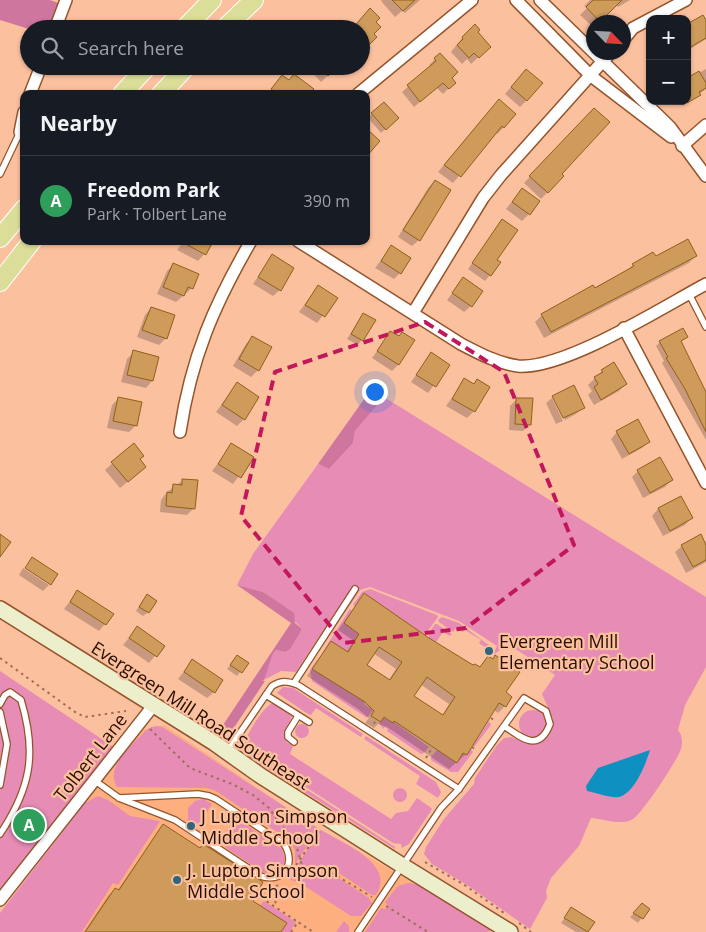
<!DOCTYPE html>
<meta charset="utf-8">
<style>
body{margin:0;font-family:"Open Sans",sans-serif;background:#242831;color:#f1f3f6}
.controls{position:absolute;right:15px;top:15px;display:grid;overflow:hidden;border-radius:10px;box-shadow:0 1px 4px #0004}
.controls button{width:45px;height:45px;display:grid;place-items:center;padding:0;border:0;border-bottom:1px solid #363941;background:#171b24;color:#f1f3f6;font:25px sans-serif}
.compass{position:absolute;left:586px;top:15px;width:45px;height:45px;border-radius:50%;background:#171b24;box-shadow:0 1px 4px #0004;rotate:115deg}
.you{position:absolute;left:374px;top:391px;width:18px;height:18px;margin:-12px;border:4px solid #fff;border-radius:50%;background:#1a73e8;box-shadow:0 0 0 8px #1a73e833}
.badge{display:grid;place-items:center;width:32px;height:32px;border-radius:50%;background:#7c3aed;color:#fff;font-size:16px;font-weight:700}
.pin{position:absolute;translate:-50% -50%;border:2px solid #fff;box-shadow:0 1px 5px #0006}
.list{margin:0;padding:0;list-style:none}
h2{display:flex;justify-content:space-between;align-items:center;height:65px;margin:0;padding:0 20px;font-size:21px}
h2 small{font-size:16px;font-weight:400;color:#9ea1a6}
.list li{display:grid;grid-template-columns:32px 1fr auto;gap:15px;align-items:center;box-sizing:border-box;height:90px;padding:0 20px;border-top:1px solid #363941}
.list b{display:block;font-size:19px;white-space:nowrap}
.list p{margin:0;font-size:16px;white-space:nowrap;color:#9ea1a6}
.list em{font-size:16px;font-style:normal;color:#9ea1a6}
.icon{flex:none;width:28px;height:28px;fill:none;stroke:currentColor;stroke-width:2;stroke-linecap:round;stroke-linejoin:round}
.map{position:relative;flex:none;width:706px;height:932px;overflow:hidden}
.search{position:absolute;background:#171b24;box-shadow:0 1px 4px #0004;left:20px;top:20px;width:350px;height:55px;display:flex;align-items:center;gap:12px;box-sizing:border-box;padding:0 18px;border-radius:28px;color:#9ea1a6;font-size:19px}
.panel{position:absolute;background:#171b24;box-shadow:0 1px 4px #0004;left:20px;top:90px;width:350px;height:155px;border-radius:10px}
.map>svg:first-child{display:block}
</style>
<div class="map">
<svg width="706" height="932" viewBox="0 0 706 932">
<rect width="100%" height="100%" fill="#fbc09e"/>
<!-- built -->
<path fill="#feaf7f" d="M164,725L308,822L491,928L489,932H0V922L112,766L142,730Z"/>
<!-- green -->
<g fill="#e68cb5">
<path d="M371,389L706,597V667L685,705L678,730C682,734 683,743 681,749C678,759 642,814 633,819C621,826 604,819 591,818L579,846L551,878L546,891L547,898L530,929L467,885L432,864L424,854L426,847L444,819L474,784L475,778L497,745L504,738L511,737C531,745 531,748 549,736L553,719L542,694L555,675L508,644L493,655L497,646L459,621L370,587L360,590L326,641L319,637L296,672L281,671L262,681L266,665L276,650L285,652L302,629L279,604L263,592L237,585L253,554L318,464L329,469L353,443L355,431L380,402L367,395Z"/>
<path d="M370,589L437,615L438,617L427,632L422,634L364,593L355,606L353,605L362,592Z"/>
<path d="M350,609L352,611L344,623L359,634L348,652L331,641L322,653Z"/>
<path d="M442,617L459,623L494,649L489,654L484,651L486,648L479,643L481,640L465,630L463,632L456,628L453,632L439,622L438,620Z"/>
<path d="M435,624H437L452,634L450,636L443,632L436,642L429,638V633Z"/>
<path d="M319,657L312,669L365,702L364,704L373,710L367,718L312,681L310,670Z"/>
<path d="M0,671L118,750L0,900Z"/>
<path d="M283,687L293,688L363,734L361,737L316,708L311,715L308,714L277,693Z"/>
<path d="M273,703L292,716L284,735L287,742L293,746L290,754L391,819L396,813L408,811L417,798L430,807L432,809L409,844L402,848L401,844L393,843L256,755L249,746L244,747C244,738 264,705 273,703Z"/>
<circle cx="533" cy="724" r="14"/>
<path d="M384,718L393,723L394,722L429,747L424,753L421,754L387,731L388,729L384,727L383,729L379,723Z"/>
<path d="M489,721L491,725L474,747L473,746Z"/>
<circle cx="302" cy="731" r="7"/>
<path d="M158,726L164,728L319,829L295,864V850L289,840L216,791L207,788L117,787C104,766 133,745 145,731L151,727Z"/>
<path d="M366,736L436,782L441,792L438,798L416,784L420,776L364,739Z"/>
<path d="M471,749L473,752L458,772H451L431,760V757L437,750L457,763L463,753L467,755Z"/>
<path d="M249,752L395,847V849L252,759L247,754Z"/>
<circle cx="400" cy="795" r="7"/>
<path d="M98,796L108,800L130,816L160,821L118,885L113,883L82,932H0V913L85,803Z"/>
<path d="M203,799L212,804L197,827L194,828L188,820V808L195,801Z"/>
<path d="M238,823L246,825L282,849L285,859L283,866L278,865L283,867L277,873L266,874L226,848L224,842L225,832L235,839L238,835L226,830Z"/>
<path d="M321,830C342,843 397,864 376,895H372L336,871H315L337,877L369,898L372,903L361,916H351L300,883L291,880L289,877Z"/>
<path d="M408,883L419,885L491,928L489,932H365L381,908L386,909L388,906L385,902L398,886Z"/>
<path d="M264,901L296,922L290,932H281L287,923L260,905Z"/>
<path d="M344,921L349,926V932H336Z"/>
</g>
<!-- forest -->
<g fill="#cf769f">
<path d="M0,0H50L61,4L51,29H29L0,20Z"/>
<path d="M367,395L380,402L355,431L353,443L329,469L318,464Z"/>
<path d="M237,585L263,592L294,613L295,623L302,629L290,649L285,652L276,650C268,659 269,671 263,681H265L233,729L228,733L221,728L291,623Z"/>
</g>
<!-- water -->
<path fill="#0e91c1" d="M650,750C646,763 635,793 619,797C610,798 597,793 587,791L586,786L598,768Z"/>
<!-- shadow -->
<g fill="#0003" fill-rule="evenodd">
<path d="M382,0H420L405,13L402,11L395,17L381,1Z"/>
<path d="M590,0H630L618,7L616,4L597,22H594L593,27L580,15L587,8L584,6Z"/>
<path d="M706,19V39L687,51V26Z"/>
<path d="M374,22L372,34L375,37L361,51V29Z"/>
<path d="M476,32L483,53L471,64L467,59L462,64L451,52L462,38Z"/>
<path d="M440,54L450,78L454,83L443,94L437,88L414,107L402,92L431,66L429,65Z"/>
<path d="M306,66H338L321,82Z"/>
<path d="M706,69V89L683,106L680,101H687V79Z"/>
<path d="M520,77L527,100L520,107L505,94Z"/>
<path d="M276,83L309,94H268Z"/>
<path d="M492,108L504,127L497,134L496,133L453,183L438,172Z"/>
<path d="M594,110L560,174L563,176L541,199L524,183Z"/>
<path d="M372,114L398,118L381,133L368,118Z"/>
<path d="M435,181L419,240L412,246L398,237L428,188Z"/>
<path d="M522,189L529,214L522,221L506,209Z"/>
<path d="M502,221L495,260L490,275L485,281L468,269Z"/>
<path d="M184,241H216L198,261L177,250Z"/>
<path d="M391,247L400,273L394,279L375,268Z"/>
<path d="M272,256L280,290L273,296L253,284Z"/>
<path d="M695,256L689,263L544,338L535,322L542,315L626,271L633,265L655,258Z"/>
<path d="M174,264L192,288L176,302L157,294L167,271Z"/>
<path d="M463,279L471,306L464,312L447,300Z"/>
<path d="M318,287L336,298L317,323L299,312Z"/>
<path d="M151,308L166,338L159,345L137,337L145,315Z"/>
<path d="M363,314L374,321L358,345L347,339Z"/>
<path d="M390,333L398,365L392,371L372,358Z"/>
<path d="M253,337L258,370L251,377L233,366L246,344Z"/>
<path d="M686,337L680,342L706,394V440L662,363L664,361L656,346L660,342Z"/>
<path d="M134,352L152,381L146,388L121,382L127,359Z"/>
<path d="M431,354L449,365L428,393L411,382Z"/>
<path d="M602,371L626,384L619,391L594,405L588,395L592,391L588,385Z"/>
<path d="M465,380L473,384L477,381L488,387L474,411L467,418L446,406Z"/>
<path d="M237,384L244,419L237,426L216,412Z"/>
<path d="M553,397L583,408L576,414L565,420Z"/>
<path d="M552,398L563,421L556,424L546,403Z"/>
<path d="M118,399L136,425L129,432L107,428L112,405Z"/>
<path d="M517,399L530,424L523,431L509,430L510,406Z"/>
<path d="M617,432L648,442L642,448L622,459L611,439Z"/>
<path d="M133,445L138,459V473L120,488L105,470Z"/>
<path d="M232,445L252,458L233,484L212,471Z"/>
<path d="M638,471L671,480L665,487L643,498L632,477Z"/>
<path d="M183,480L194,508L187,515L160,512L161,500L167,492Z"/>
<path d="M680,497L691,518L685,525L663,536L652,516L658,509Z"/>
<path d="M682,546L706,547V562L686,573L675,552Z"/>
<path d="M23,568L49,585L43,591L19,575Z"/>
<path d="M77,592L105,624L99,631L64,609Z"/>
<path d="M364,595L428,639L473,667L479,668L488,657L504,693L505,706L498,713L494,710L466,754L449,769L387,727L378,724L374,728L365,723L369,718L358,709L307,676L331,643L346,653L354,641L338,630ZM373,653L396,669L388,681L365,665ZM420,684L449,704L442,716L412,696Z"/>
<path d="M143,600L148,612L143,616L136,611Z"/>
<path d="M137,628L163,646L149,663L123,645Z"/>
<path d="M237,656L247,663L237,676L227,669Z"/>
<path d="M192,661L214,692L207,698L178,679Z"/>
<path d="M163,825L252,901L279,932H84L108,896L115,889L117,891Z"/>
<path d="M642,905L648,909L638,923L630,917Z"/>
<path d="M571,909L593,922L587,932H576L561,923Z"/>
</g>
<!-- building -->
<g fill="#ce9b5a" stroke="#90601a" fill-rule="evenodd">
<path d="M392,0H415L403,11Z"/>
<path d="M593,0H622L600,22L586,7Z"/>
<path d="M370,8L380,18L376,22L381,27L374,34L377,37L367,47L361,41V29H352Z"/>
<path d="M703,15L706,20V38L687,49V24Z"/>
<path d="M475,24L480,30L478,32L491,47L479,58L474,53L469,58L457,45L463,39L462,37Z"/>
<path d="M440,53L458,72L452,78L456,83L449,89L443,83L420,102L407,85L436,61L434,58Z"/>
<path d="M319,66H339L328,76Z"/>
<path d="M526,69L543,83L527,101L511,87Z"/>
<path d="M699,71L706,83V88L699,92L701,95L687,103V78Z"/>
<path d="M294,74L314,89L310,94H278L271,89L282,75L289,80Z"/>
<path d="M499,99L516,114L504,128L502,126L461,177L444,165Z"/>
<path d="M384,102L399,118L386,130L371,113Z"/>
<path d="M594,108L610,122L562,174L564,176L548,193L529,176Z"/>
<path d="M366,128L380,141L366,157Z"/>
<path d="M435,180L451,190L420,241L403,230Z"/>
<path d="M522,188L540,201L530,215L512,202Z"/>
<path d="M502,219L518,230L497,260L501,262L491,276L472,263Z"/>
<path d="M688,239L697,256L551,332L541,314L593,285L595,288L634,266L632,264L653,252L656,256Z"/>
<path d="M180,241H213L206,255Z"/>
<path d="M391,245L411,258L401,274L381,261Z"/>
<path d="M272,254L294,268L281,291L258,277Z"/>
<path d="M173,263L199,274L193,289L188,287L184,296L163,287Z"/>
<path d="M463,277L483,291L472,307L452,293Z"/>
<path d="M318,285L338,298L325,317L305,305Z"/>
<path d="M151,307L175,315L167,339L142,330Z"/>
<path d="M363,313L376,320L363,341L351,334Z"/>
<path d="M683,328L688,337L681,341L706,392V432L685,389L666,358L668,357L659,341Z"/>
<path d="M390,331L399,336L402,332L415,340L399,365L377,351Z"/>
<path d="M252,336L272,347L259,371L239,359Z"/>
<path d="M133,350L159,357L153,381L127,375Z"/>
<path d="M431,352L450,365L436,387L416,375Z"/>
<path d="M614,362L627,384L601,400L594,387L598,384L594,377L603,372L601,370Z"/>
<path d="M464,378L474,384L477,379L490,387L475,412L452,399Z"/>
<path d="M237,382L259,397L245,420L222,405Z"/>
<path d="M574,385L585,408L563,418L552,396Z"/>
<path d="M118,397L142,402L137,426L113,421Z"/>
<path d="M516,398H533L531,425L515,424Z"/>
<path d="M638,419L650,442L629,454L616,431Z"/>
<path d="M134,443L144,456L140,459L146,467L128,482L111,462Z"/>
<path d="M231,443L254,457L241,478L218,464Z"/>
<path d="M660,457L673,480L650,493L637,470Z"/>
<path d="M182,479L198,480L195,509L166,506L167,492L172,493L173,484L182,485Z"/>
<path d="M681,496L693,518L670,531L658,508Z"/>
<path d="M0,534L11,542L0,557Z"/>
<path d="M701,534L706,545V560L693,567L681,545Z"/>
<path d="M32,557L58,574L51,585L25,568Z"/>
<path d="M77,590L114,614L106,625L70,602Z"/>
<path d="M364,593L429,638L473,665L475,664L480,667L488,656L493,659L495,655L520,672L506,692L512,697L506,707L499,703L467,755L463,753L457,763L394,721L393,723L384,717L381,722L371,716L374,711L365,702L312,669L331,641L348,652L359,634L344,623ZM379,647L402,662L390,680L367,665ZM427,677L455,697L443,715L414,696Z"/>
<path d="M147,594L157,601L149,613L139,607Z"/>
<path d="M137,626L165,646L157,657L129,638Z"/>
<path d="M237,655L249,663L242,673L230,665Z"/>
<path d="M192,659L223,680L215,693L184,672Z"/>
<path d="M163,824L200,848L203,844L263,882L253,901L287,923L281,932H85L115,888L119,890Z"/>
<path d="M642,903L650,909L643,919L633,913Z"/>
<path d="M571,907L595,922L588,932L564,918Z"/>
</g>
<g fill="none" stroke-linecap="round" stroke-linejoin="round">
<!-- lane casing -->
<g stroke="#95542a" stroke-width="8">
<g id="lane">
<path d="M0,174L20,132"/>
<path d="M689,294L706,327"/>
<path d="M294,683L355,589"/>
<path d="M266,695L309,722"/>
<path d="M0,704L5,695L10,692L21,700C37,753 31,788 0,834"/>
<path d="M0,712L7,744L0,785"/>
<path d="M294,742L288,737V732L298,716"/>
<path d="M227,752L272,686C281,680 288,681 298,685L459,789"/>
<path d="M94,780L119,798L175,820L260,876C283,884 297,864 284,844L216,799L209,796L198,794L119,798"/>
<path d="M358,932L441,808L459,789L524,698L546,711L550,724C539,753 522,738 504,726"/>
</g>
</g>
<!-- street casing -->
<g stroke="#95542a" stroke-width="14">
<g id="street">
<path d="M516,0L591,76L671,137"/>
<path d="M540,0L670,127L706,176"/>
<path d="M55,29L66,0"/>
<path d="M624,39L633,28L686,0"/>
<path d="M30,94L41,66"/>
<path d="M358,94L472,0"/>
<path d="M20,132L24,112"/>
<path d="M682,146L706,125"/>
<path d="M298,241L461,344C480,354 497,363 518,366C564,370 663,307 706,284"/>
<path d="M413,313L483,198L501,175L611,52"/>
<path d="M624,328L706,483"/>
<path d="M180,432C191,358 214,305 251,241"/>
<path d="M0,900L153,706"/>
</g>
</g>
<!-- secondary casing -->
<g stroke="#95542a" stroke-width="18">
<path id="secondary" d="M0,609L213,742L261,776L403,866L510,932"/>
</g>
<!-- primary casing -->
<g stroke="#fff" stroke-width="20">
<g id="primary">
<path d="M184,29L212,0"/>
<path d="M224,29L254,0"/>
<path d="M122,94L148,66"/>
<path d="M161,94L187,66"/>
<path d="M0,238L24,209"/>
<path d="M0,282L32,241"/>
</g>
</g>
<!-- path -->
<g stroke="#9c6f57" stroke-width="2" stroke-dasharray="2.5 4" stroke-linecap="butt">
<path d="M0,658L75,712L85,717L126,711"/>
<path d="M491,718L495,721"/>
<path d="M374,724L376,719"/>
<path d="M150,729L190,768L232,784L253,795L269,808L296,845L304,872L314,874L332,873L372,897"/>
<path d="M472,747L476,750"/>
<path d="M426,758L432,748"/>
<path d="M425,862L466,886L507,915"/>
<path d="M296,865L320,831"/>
<path d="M278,885L274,888L269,886L260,897L298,922"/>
<path d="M274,888L276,907"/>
<path d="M386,906L428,932"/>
<path d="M519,923L531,932"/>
<path d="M291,932L298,922L313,932"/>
</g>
<!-- lane -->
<use href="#lane" stroke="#fff" stroke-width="5.5"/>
<!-- street -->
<use href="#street" stroke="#fff" stroke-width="11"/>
<!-- secondary -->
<use href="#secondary" stroke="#edeecc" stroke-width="15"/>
<!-- primary -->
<use href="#primary" stroke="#dbde99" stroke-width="18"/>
</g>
<!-- marked area -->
<path fill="none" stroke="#c2185b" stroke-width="4" stroke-dasharray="10 6" stroke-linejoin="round" d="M425,322L504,372L574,545L466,628L344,643L241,516L275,372Z"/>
<!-- markers -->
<g fill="#2e6680" stroke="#fbc09e" stroke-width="2">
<circle cx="489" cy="651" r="5"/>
<circle cx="191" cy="826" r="5"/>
<circle cx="177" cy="880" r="5"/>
</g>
<g text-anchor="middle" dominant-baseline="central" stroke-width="4.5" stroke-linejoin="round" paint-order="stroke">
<!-- poi labels -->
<g font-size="18" fill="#280e00" stroke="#fbc09e" text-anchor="start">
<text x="499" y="641">Evergreen Mill<tspan x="499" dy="21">Elementary School</tspan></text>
<text x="201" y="816">J Lupton Simpson<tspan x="201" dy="21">Middle School</tspan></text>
<text x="187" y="870">J. Lupton Simpson<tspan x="187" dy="21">Middle School</tspan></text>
</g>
<!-- street labels -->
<g font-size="18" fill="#280e00" stroke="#fbc09e">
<text transform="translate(201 715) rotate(33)">Evergreen Mill Road Southeast</text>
<text transform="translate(90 757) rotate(-52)">Tolbert Lane</text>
</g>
</g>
</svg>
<div class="controls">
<button>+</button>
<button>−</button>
</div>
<svg class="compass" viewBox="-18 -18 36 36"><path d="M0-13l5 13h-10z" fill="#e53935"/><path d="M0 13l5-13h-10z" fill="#9ea1a6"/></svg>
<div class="you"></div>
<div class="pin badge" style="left:29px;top:825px;background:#2e9e5b">A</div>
<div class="search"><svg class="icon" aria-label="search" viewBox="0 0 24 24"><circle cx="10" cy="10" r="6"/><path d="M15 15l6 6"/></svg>Search here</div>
<section class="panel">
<h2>Nearby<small></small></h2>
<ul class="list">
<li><span class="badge" style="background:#2e9e5b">A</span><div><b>Freedom Park</b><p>Park · Tolbert Lane</p></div><em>390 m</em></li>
</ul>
</section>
</div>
